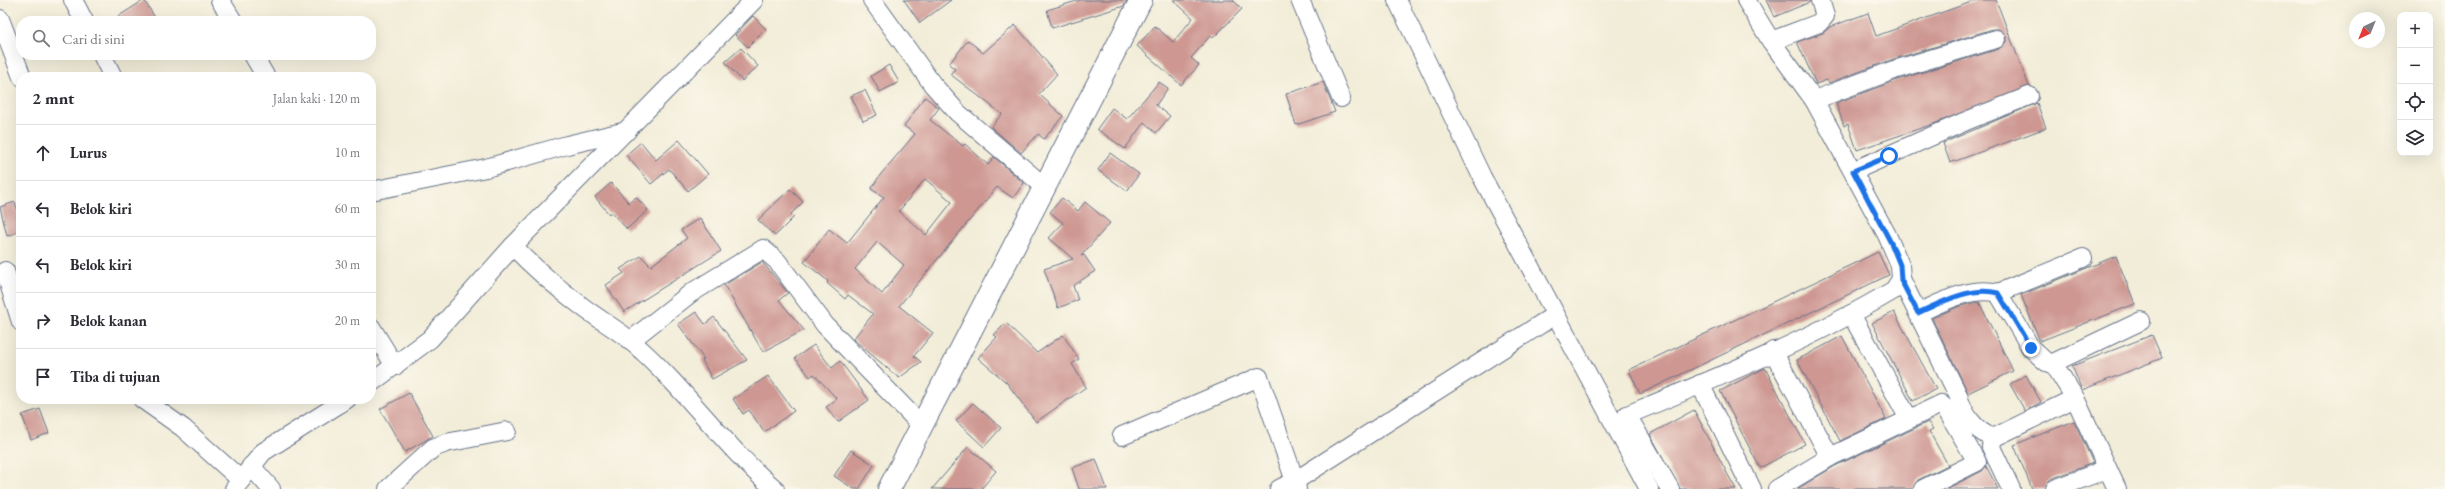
<!DOCTYPE html>
<html lang="id">
<meta charset="utf-8">
<style>
body{margin:0;font-family:"EB Garamond",serif;background:#f2f2f3;color:#2b2b33}
.controls{position:absolute;right:12px;top:12px;display:grid;overflow:hidden;border-radius:8px;box-shadow:0 4px 16px #0002}
.controls button{width:36px;height:36px;display:grid;place-items:center;padding:0;border:0;border-bottom:1px solid #e1e1e2;background:#fff;color:#2b2b33;font:20px sans-serif}
.compass{position:absolute;left:2349px;top:12px;width:36px;height:36px;border-radius:50%;background:#fff;box-shadow:0 4px 16px #0002;rotate:223deg}
.stop{position:absolute;width:12px;height:12px;margin:-9px;border:3px solid #1a73e8;border-radius:50%;background:#fff}
.stop.end{background:#1a73e8;border-color:#fff;box-shadow:0 1px 4px #0008}
.list{margin:0;padding:0;list-style:none}
h2{display:flex;justify-content:space-between;align-items:center;height:52px;margin:0;padding:0 16px;font-size:17px}
h2 small{font-size:13px;font-weight:400;color:#7c7c81}
.list li{display:grid;grid-template-columns:26px 1fr auto;gap:12px;align-items:center;box-sizing:border-box;height:56px;padding:0 16px;border-top:1px solid #e1e1e2}
.list b{display:block;font-size:15px;white-space:nowrap}
.list em{font-size:13px;font-style:normal;color:#7c7c81}
.icon{flex:none;width:22px;height:22px;fill:none;stroke:currentColor;stroke-width:2;stroke-linecap:round;stroke-linejoin:round}
.map{position:relative;flex:none;width:2445px;height:489px;overflow:hidden}
.search{position:absolute;background:#fff;box-shadow:0 4px 16px #0002;left:16px;top:16px;width:360px;height:44px;display:flex;align-items:center;gap:10px;box-sizing:border-box;padding:0 14px;border-radius:16px;color:#7c7c81;font-size:15px}
.panel{position:absolute;background:#fff;box-shadow:0 4px 16px #0002;left:16px;top:72px;width:360px;height:332px;border-radius:16px}
.map>svg:first-child{display:block}
</style>
<div class="map">
<svg width="2445" height="489" viewBox="0 0 2445 489">
<rect width="100%" height="100%" fill="#fbf7ec"/>
<filter id="ink" filterUnits="userSpaceOnUse"><feTurbulence type="fractalNoise" baseFrequency=".025" numOctaves="2"/><feDisplacementMap in="SourceGraphic" scale="8" xChannelSelector="R" yChannelSelector="G"/><feConvolveMatrix kernelMatrix="1 2 1 2 8 2 1 2 1" color-interpolation-filters="sRGB"/></filter>
<filter id="wash" filterUnits="userSpaceOnUse"><feTurbulence type="fractalNoise" baseFrequency=".012" numOctaves="4" result="noise"/><feDisplacementMap in="SourceGraphic" scale="16" xChannelSelector="R" yChannelSelector="G"/><feGaussianBlur stdDeviation="0.9" result="paint"/><feColorMatrix in="noise" values="0 0 0 0 0 0 0 0 0 0 0 0 0 0 0 0 0 1.4 0 .05"/><feComposite in="paint" operator="in"/></filter>
<g filter="url(#wash)">
<rect width="100%" height="100%" fill="#f2edd8"/>
<g id="blocks">
<!-- building -->
<g fill="#ce9792" fill-rule="evenodd">
<path d="M144,0L157,21H111Z"/>
<path d="M904,0H951L920,23Z"/>
<path d="M1080,0H1127L1124,6L1052,28L1047,10Z"/>
<path d="M1173,0H1233L1242,9L1213,38L1210,36L1191,58L1199,65L1181,85L1137,46L1155,26L1173,42L1193,18Z"/>
<path d="M1766,0H1810V2L1774,17Z"/>
<path d="M1977,0H1996L2029,86L1936,123L1857,150L1848,124L1844,126L1836,103L1897,80L1999,49L2006,42V36L1999,29H1993L1891,60L1829,83L1827,80L1816,84L1797,42L1823,33L1830,27L1868,13L1876,36Z"/>
<path d="M753,16L766,29L748,47L735,35Z"/>
<path d="M1015,25L1057,74L1039,94L1063,116L1044,139L1038,134L1021,153L991,127L1002,114L950,74L955,69L949,64L968,40L983,53Z"/>
<path d="M741,48L758,66L742,81L725,62Z"/>
<path d="M889,65L899,82L880,92L871,76Z"/>
<path d="M1159,82L1168,88L1156,105L1170,116L1156,133L1144,122L1125,149L1097,129L1112,108L1127,119Z"/>
<path d="M1323,82L1335,112L1296,125L1286,94Z"/>
<path d="M865,90L877,115L863,121L851,96Z"/>
<path d="M925,97L939,108L930,120L963,146L965,144L988,165L994,157L1024,183L1013,198L997,187L899,306L933,333L914,356L921,362L899,378L853,339L873,314L848,295L845,299L827,283L828,281L804,262L829,229L847,243L884,197L871,189L881,174L915,134L904,126ZM925,179L952,202L926,235L899,211ZM877,242L904,265L882,294L855,269Z"/>
<path d="M2037,103L2046,128L1950,163L1943,143Z"/>
<path d="M679,140L708,174L688,191L669,169L651,184L626,155L641,142L656,160Z"/>
<path d="M1110,153L1139,174L1127,191L1098,170Z"/>
<path d="M611,183L629,203L636,197L648,210L627,229L611,212L609,214L595,197Z"/>
<path d="M790,189L803,202L791,214L794,217L775,236L758,220Z"/>
<path d="M1062,198L1078,211L1085,202L1110,223L1081,256L1084,255L1095,271L1073,286L1078,300L1058,308L1044,269L1073,259L1049,238L1063,223L1050,212Z"/>
<path d="M15,202L21,221V231L7,236L0,207Z"/>
<path d="M700,218L721,251L624,312L606,285L624,273L620,269L641,256L651,266L687,238L681,230Z"/>
<path d="M1878,252L1889,275L1640,394L1629,370Z"/>
<path d="M2116,256L2135,304L2040,341L2021,295Z"/>
<path d="M762,262L788,293L779,300L804,330L763,352L724,285Z"/>
<path d="M1979,302L2013,371L1968,393L1932,318L1960,306Z"/>
<path d="M696,312L705,324L714,317L747,360L712,379L702,360L704,359L678,324Z"/>
<path d="M1894,312L1936,389L1913,401L1872,323Z"/>
<path d="M1006,323L1037,353L1063,335L1079,359L1072,364L1086,387L1036,422L1007,383L978,358L997,337L994,335Z"/>
<path d="M2152,335L2162,358L2082,390L2072,366Z"/>
<path d="M1842,336L1886,419L1840,441L1797,360Z"/>
<path d="M814,345L832,368L840,361L869,400L838,422L826,407L837,399L814,374L810,377L795,358Z"/>
<path d="M1765,368L1805,444L1760,468L1720,391Z"/>
<path d="M2026,375L2041,402L2025,411L2010,384Z"/>
<path d="M768,376L794,411L764,432L749,410L743,414L733,399Z"/>
<path d="M409,393L433,436L405,452L380,409Z"/>
<path d="M973,403L1001,428L984,447L956,421Z"/>
<path d="M40,409L49,433L31,440L22,415Z"/>
<path d="M1694,410L1728,475L1736,489H1680L1650,434Z"/>
<path d="M2074,421L2093,463L2051,479L2047,483L2045,489H2032L2014,445Z"/>
<path d="M1928,422L1933,429L1929,431L1948,465L1918,480L1913,489H1797L1835,466Z"/>
<path d="M968,447L996,471L981,489H932Z"/>
<path d="M851,450L874,465L859,489H854L834,476Z"/>
<path d="M1096,459L1107,489H1079L1072,468Z"/>
<path d="M1986,466L1998,489H1946L1982,471Z"/>
</g>
</g>
</g>
<g filter="url(#ink)">
<use href="#blocks" fill-opacity="0" stroke="#667289" stroke-width="1"/>
<g fill="none" stroke-linecap="round" stroke-linejoin="round">
<!-- minor casing -->
<g stroke="#667289" stroke-width="20">
<g id="minor">
<path d="M73,0L84,21"/>
<path d="M220,0L233,21"/>
<path d="M872,0L933,85L958,113L1045,187"/>
<path d="M1300,0L1341,98"/>
<path d="M1397,0L1482,177L1649,489"/>
<path d="M0,19L22,77"/>
<path d="M1771,41L1819,23L1825,16L1820,0"/>
<path d="M102,55L113,77"/>
<path d="M253,55L266,77"/>
<path d="M1814,100L1894,70L1996,39"/>
<path d="M1853,171L1966,121L2029,96"/>
<path d="M371,191L486,168L567,145L627,131"/>
<path d="M513,246C533,267 555,286 579,304C595,317 615,328 631,341C684,386 722,445 775,489"/>
<path d="M5,271L21,322"/>
<path d="M1901,279L1958,395C1963,414 1975,431 1993,438"/>
<path d="M1998,293L2083,258"/>
<path d="M1918,313C1942,302 1971,286 1998,293L2031,348L2046,362L2053,363L2141,321"/>
<path d="M1851,314L1909,419"/>
<path d="M371,327L395,366"/>
<path d="M630,341L691,293L763,249L777,261L825,325L921,425"/>
<path d="M1773,351L1830,457"/>
<path d="M2053,363L2075,398L2117,489"/>
<path d="M371,383L430,339L513,246L754,0"/>
<path d="M1700,384L1752,489"/>
<path d="M142,399L183,428L241,480"/>
<path d="M1122,436L1259,377L1295,481L1555,315"/>
<path d="M251,466L271,489"/>
<path d="M234,489L263,452L347,399"/>
<path d="M388,489L433,448L446,443L507,431"/>
<path d="M1279,489L1295,481L1297,489"/>
<path d="M1670,489L1627,415C1717,378 1810,340 1894,290L1901,279L1900,265L1887,235L1814,100L1771,41L1746,0"/>
<path d="M1777,489L1830,457L1941,404L1946,409L1977,462L1923,489"/>
<path d="M2011,489L1991,447L1993,438L2075,398"/>
<path d="M2055,489L2107,469"/>
</g>
</g>
<!-- secondary casing -->
<g stroke="#667289" stroke-width="24">
<path id="secondary" d="M889,489L1141,0"/>
</g>
<!-- minor -->
<use href="#minor" stroke="#fff" stroke-width="18"/>
<!-- secondary -->
<use href="#secondary" stroke="#fff" stroke-width="22"/>
</g>
</g>
<g fill="none" stroke-linecap="round" stroke-linejoin="round" filter="url(#ink)">
<!-- route -->
<path stroke="#1a73e8" stroke-width="5" d="M1889,156L1853,171L1891,243L1900,265L1901,280L1918,313C1942,302 1971,286 1998,293L2031,348"/>
</g>
</svg>
<div class="controls">
<button>+</button>
<button>−</button>
<button><svg class="icon" aria-label="locate" viewBox="0 0 24 24"><circle cx="12" cy="12" r="6"/><path d="M12 2v4M12 18v4M2 12h4M18 12h4"/></svg></button>
<button><svg class="icon" aria-label="layers" viewBox="0 0 24 24"><path d="M12 4l9 5-9 5-9-5zM3 14l9 5 9-5"/></svg></button>
</div>
<svg class="compass" viewBox="-18 -18 36 36"><path d="M0-13l5 13h-10z" fill="#e53935"/><path d="M0 13l5-13h-10z" fill="#7c7c81"/></svg>
<div class="stop" style="left:1889px;top:156px"></div>
<div class="stop end" style="left:2031px;top:348px"></div>
<div class="search"><svg class="icon" aria-label="search" viewBox="0 0 24 24"><circle cx="10" cy="10" r="6"/><path d="M15 15l6 6"/></svg>Cari di sini</div>
<section class="panel">
<h2>2 mnt<small>Jalan kaki · 120 m</small></h2>
<ul class="list">
<li><svg class="icon" aria-label="ahead" viewBox="0 0 24 24"><path d="M12 20V5M6 11l6-6 6 6"/></svg><div><b>Lurus</b></div><em>10 m</em></li>
<li><svg class="icon" aria-label="left" viewBox="0 0 24 24"><path d="M17 20v-9H6M10 6l-5 5 5 5"/></svg><div><b>Belok kiri</b></div><em>60 m</em></li>
<li><svg class="icon" aria-label="left" viewBox="0 0 24 24"><path d="M17 20v-9H6M10 6l-5 5 5 5"/></svg><div><b>Belok kiri</b></div><em>30 m</em></li>
<li><svg class="icon" aria-label="right" viewBox="0 0 24 24"><path d="M7 20v-9h11M14 6l5 5-5 5"/></svg><div><b>Belok kanan</b></div><em>20 m</em></li>
<li><svg class="icon" aria-label="arrive" viewBox="0 0 24 24"><path d="M6 21V4h12l-3 4 3 4H6"/></svg><div><b>Tiba di tujuan</b></div></li>
</ul>
</section>
</div>
